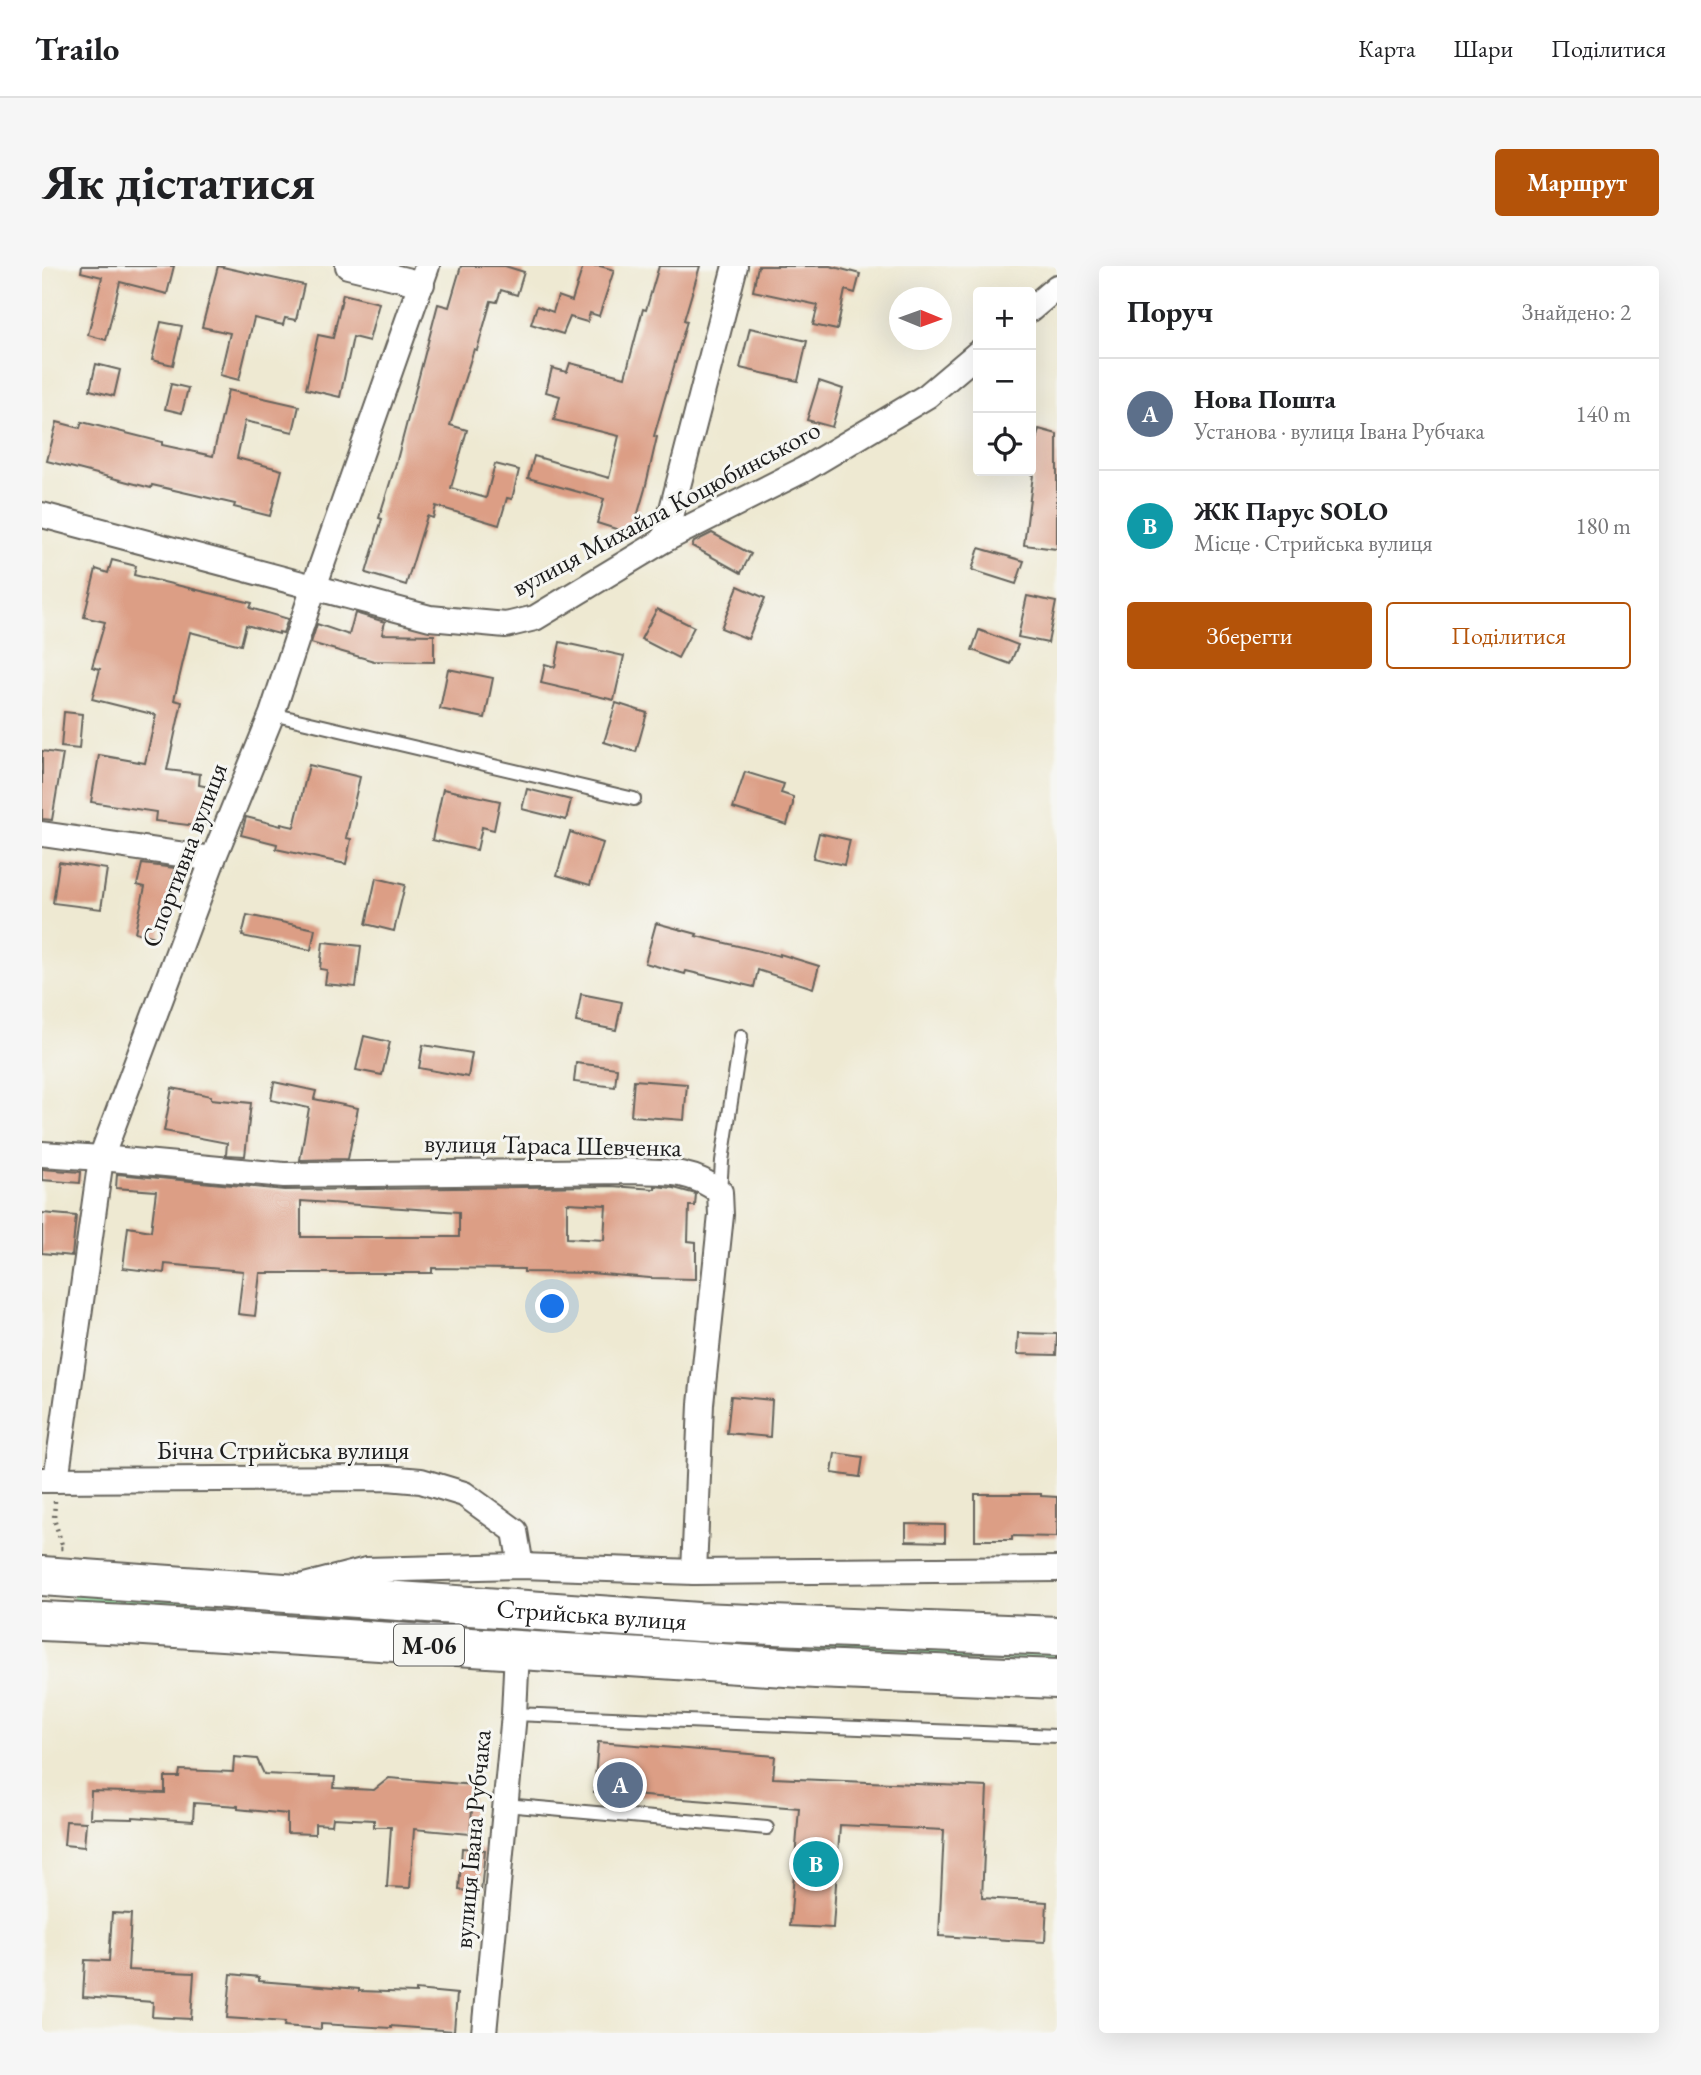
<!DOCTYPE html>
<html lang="uk">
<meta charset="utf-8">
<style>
body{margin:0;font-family:"EB Garamond",serif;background:#f6f6f6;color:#202124}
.controls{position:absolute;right:21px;top:21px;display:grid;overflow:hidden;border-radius:7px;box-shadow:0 7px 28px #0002}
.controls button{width:63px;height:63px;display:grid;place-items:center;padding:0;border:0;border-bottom:2px solid #e0e0e0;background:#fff;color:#202124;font:35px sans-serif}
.compass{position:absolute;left:847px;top:21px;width:63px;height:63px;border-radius:50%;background:#fff;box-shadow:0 7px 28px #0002;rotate:91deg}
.you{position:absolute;left:511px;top:1041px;width:24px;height:24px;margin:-18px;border:5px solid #fff;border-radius:50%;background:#1a73e8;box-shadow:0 0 0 10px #1a73e833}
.badge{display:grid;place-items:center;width:46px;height:46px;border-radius:50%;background:#b45309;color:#fff;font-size:23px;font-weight:700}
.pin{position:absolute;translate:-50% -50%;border:4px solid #fff;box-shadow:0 2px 7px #0006}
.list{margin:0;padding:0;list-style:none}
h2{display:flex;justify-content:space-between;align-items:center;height:91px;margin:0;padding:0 28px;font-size:30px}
h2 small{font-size:23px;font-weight:400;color:#757577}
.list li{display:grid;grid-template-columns:46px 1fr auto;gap:21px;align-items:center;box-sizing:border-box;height:112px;padding:0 28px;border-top:2px solid #e0e0e0}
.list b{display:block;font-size:26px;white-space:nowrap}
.list p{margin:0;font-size:23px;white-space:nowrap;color:#757577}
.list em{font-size:23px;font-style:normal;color:#757577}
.actions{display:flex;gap:14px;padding:21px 28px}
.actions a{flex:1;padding:16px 0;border:2px solid #b45309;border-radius:7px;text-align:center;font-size:24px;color:#b45309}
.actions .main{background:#b45309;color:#fff}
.icon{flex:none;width:38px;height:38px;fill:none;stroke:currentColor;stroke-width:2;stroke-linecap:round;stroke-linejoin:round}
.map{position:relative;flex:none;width:1015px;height:1767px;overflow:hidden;border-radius:7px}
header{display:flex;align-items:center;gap:42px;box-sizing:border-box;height:98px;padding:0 35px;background:#fff;border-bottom:2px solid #e0e0e0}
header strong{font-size:33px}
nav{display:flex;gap:38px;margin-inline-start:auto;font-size:24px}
.intro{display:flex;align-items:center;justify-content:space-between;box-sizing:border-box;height:168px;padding:0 42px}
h1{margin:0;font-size:49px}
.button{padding:18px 32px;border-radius:7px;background:#b45309;color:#fff;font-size:24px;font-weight:700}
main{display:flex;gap:42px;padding:0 42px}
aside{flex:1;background:#fff;border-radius:7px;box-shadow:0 7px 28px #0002}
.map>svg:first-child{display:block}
</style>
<header>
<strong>Trailo</strong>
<nav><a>Карта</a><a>Шари</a><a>Поділитися</a></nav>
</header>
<div class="intro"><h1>Як дістатися</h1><a class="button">Маршрут</a></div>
<main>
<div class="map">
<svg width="1015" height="1767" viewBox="0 0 1015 1767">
<rect width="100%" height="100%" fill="#f6f6f2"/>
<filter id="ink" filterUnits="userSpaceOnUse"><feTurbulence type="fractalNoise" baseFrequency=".0143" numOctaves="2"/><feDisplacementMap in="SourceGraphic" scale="14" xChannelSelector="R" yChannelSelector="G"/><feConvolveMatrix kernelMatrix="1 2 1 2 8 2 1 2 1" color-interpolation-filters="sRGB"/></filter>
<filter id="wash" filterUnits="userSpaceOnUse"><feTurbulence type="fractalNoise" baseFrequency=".00686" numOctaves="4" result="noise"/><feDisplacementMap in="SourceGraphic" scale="28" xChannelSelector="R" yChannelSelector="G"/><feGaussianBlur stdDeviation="1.57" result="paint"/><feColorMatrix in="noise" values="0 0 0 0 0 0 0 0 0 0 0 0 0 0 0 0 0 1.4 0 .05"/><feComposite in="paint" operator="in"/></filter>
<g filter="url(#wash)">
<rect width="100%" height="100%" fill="#eee9d2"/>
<!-- green -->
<path fill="#8edf9e" stroke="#557e5d" stroke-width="2" d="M31,1326L1015,1386V1398L806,1390L31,1338Z"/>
<g id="blocks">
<!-- building -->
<g fill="#dc9e85" fill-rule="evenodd">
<path d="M40,0H132L125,28L78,16L64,74L46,69L60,11L39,6Z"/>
<path d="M176,0L262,19L254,54L243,52L241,59L212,52L197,114L178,109L188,67L160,61Z"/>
<path d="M419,0H463L482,6L475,29L459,24L455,36L449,35L435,84L432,83L408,159L425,164L409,222L444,232L453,198L477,204L470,233L465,232L457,259L394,240L391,252L385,250L364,319L324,307L340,253L337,252L355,194L396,38L407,41Z"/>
<path d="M541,0H558L572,4L557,50L548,47L545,56L528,51L521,68L489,58L495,40L511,46L516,30L530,35Z"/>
<path d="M617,0H658L642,54L645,55L612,170L615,171L603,223L590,268L555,257L562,233L486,212L492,190L567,212L577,170L512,154L518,130L504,126L510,102L525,106L528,97L583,111L601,43L604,44Z"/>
<path d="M716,0H788L818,8L813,27L803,24L795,64L771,59L776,39L711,25Z"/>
<path d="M301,28L337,37L327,75L311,71L298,131L264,123L276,69L291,72Z"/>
<path d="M119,56L140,60L131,99L110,94Z"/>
<path d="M708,62L765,75L756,115L698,102Z"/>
<path d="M54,98L78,104L72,130L48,124Z"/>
<path d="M777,115L801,123L790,161L765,154Z"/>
<path d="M129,118L146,122L140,147L123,143Z"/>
<path d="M186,124L257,140L251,166L203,155L195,192L240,204L228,250L192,241L193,238L110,219L109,222L5,195L15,156L38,162L40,156L120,176V179L171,190Z"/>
<path d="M997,163L1015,168V283L982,279L991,209L985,207L986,205H989V194Z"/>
<path d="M670,267L709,288L699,307L650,280L652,276Z"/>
<path d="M937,282L982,295L974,318L930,304Z"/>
<path d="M70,294L94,300L92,309L210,337L208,342L246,353L241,367L237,366V368L204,359L199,379L148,366L132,434L140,436L125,504L158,508L157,519L167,521L162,561L113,555L114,546L49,536L57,489L103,497L114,449L50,433L58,403L50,401L63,356L42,351L54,303L66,307Z"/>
<path d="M696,320L723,332L706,373L679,362Z"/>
<path d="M985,330L1014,336L1006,377L976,371Z"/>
<path d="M615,343L652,361L636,392L599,373Z"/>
<path d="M313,347L343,356L340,368L392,369V396L332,395L269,377L275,358L307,369Z"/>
<path d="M937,364L976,379L968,398L930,384Z"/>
<path d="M518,376L582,390L572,434L499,417L503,398L513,401Z"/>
<path d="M406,403L451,412L443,452L398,443Z"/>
<path d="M574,437L605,447L594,486L562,476Z"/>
<path d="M22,446L40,448L37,483L19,481Z"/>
<path d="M0,485L21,488L10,554L0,553Z"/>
<path d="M267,499L318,511L304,572L309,573L304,598L234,583L235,578L199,569L204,551L239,560V558L252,561Z"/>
<path d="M703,506L742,518L739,527L751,531V538L745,559L691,542Z"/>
<path d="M401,523L458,535L452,564L440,561L435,584L390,574Z"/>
<path d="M485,523L529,534L524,554L480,543Z"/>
<path d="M528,566L561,577L548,619L515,609Z"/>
<path d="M777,567L808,574L802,599L771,592Z"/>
<path d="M17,596L65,603L59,643L11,637Z"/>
<path d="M100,598L133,602L117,672L93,666L103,621L95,619Z"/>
<path d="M334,612L363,619L352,665L324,658Z"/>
<path d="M205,649L273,663L269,684L200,670Z"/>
<path d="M614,657L655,668L654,670L738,690V688L777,700L771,722L716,704L712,721L644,705L643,708L603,697Z"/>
<path d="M281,676L319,680L314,721L283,718L285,704L278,703Z"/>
<path d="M539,728L580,736L574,764L534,756Z"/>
<path d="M322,770L348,776L340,809L314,804Z"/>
<path d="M381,779L430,787L426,811L377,802Z"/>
<path d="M534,797L575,802L573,821L532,816Z"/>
<path d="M592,814L645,818L642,854L589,850Z"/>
<path d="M232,816L274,825L272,833L316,842L306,893L258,894L267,842L229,834Z"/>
<path d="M130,822L169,830V833L209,837L203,890L184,889L185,877L122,865Z"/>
<path d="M0,903L39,906L38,917L0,914Z"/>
<path d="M75,908L242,924L569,920L613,923V920L632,922L654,928L653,940H647L646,975L654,976V1013L608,1012L548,1007L482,1006V1003L390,1002V1007H218L213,1050L196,1048L201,1005L123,998L122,1007L81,1002L86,961L109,965L114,925L74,922ZM259,935L417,946V971H259ZM525,937L564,939L562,974L525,972Z"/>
<path d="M0,947L34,950L30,990L0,987Z"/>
<path d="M976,1067L1015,1068L1014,1089L975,1088Z"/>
<path d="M689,1130L730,1134L728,1171L685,1167Z"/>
<path d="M793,1187L821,1191L818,1211L790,1207Z"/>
<path d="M933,1228H999V1230L1015,1231V1271L970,1270V1274H933Z"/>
<path d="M864,1258L903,1259V1276L864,1275Z"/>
<path d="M556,1476L733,1490L731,1512L945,1521L940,1632L1005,1636L1003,1676L897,1670L902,1564L798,1559L791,1662L748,1660L757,1542L552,1526Z"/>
<path d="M192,1491L215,1493L222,1508L293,1511L292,1522L332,1524L347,1512L432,1519L428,1568L372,1563L368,1622L345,1621L349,1561H332V1554L291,1552L290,1559L273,1558V1568L245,1567V1548L196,1543V1540L152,1537L151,1555L91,1551V1553L48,1552L49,1525L123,1527V1511H137L138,1504L191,1506Z"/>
<path d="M24,1555L44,1556L42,1581L22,1579Z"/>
<path d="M420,1582L443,1584L439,1626L417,1624Z"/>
<path d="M70,1647L89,1648L86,1704L152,1707L149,1753L110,1751L111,1736L41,1731L43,1694L67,1695Z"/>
<path d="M189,1708L217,1711V1715L317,1723V1725L374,1727V1724L415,1728L412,1765L349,1760V1762L279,1758V1763L242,1760L243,1756L185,1752Z"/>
</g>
</g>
</g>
<g filter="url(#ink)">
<use href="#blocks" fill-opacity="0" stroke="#66645c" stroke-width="2"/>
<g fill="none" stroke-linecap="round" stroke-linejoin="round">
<!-- lane casing -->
<g stroke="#66645c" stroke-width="16">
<g id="lane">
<path d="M230,448L592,533"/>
<path d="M678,926L680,895L699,770"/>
<path d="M472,1448L1015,1470"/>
<path d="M463,1539L725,1562"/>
</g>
</g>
<!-- street casing -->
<g stroke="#66645c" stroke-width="28">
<g id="street">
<path d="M306,0L380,18"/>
<path d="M989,43L1015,21"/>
<path d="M0,249L388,352L464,359L493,352L622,274L761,204L885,130L936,87"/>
<path d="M622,274L693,0"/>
<path d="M0,568L171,593"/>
<path d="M0,888L59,892L242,909L585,905C620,906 649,903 678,926L679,949L659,1138L652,1306"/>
<path d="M0,1214L345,1212L379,1215L422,1228L473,1265L479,1300"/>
<path d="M14,1214L59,892L171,593L230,448L272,321L385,0"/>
<path d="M262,1320L324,1304L479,1300L652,1306L1015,1303"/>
<path d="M442,1767L472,1448L475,1384"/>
</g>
</g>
<!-- highway casing -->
<g stroke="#66645c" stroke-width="42">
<g id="highway">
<path id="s1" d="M0,1310L656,1356L1015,1370"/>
<path d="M0,1355L87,1359L774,1403L1015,1413"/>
</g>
</g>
<!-- path -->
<path stroke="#66645c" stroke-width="4.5" stroke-dasharray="2 5" stroke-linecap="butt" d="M13,1235L12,1253L21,1282H18"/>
<!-- lane -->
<use href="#lane" stroke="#fff" stroke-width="12"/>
<!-- street -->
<use href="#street" stroke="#fff" stroke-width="24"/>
<!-- highway -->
<use href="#highway" stroke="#fff" stroke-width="38"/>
</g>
</g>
<g text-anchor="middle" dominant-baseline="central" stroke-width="6" stroke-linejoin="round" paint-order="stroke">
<!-- shield labels -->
<rect fill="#f6f6f2" stroke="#5d5d5c" stroke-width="2" x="352" y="1358.5" width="70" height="41" rx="5"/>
<g font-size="24" font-weight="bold" fill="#1c1c1c">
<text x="387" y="1379">М-06</text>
</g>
<!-- street labels -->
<g font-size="26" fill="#1c1c1c" stroke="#f6f6f2">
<text transform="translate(624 242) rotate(-28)">вулиця Михайла Коцюбинського</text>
<text transform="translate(142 589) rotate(-69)">Спортивна вулиця</text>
<text transform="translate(511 879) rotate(1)">вулиця Тараса Шевченка</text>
<text x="241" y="1184">Бічна Стрийська вулиця</text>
<text stroke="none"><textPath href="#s1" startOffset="551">Стрийська вулиця</textPath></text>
<text transform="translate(430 1573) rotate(-85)">вулиця Івана Рубчака</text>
</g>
</g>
</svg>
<div class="controls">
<button>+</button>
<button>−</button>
<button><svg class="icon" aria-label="locate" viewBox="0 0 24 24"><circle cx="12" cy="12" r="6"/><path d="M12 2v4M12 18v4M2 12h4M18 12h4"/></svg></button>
</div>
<svg class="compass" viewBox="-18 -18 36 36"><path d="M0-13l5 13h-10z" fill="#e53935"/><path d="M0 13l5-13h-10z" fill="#757577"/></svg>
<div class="you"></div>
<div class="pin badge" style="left:578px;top:1519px;background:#5c6f8a">A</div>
<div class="pin badge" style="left:774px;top:1598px;background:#0f9aa8">B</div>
</div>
<aside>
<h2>Поруч<small>Знайдено: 2</small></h2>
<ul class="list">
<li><span class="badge" style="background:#5c6f8a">A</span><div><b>Нова Пошта</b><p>Установа · вулиця Івана Рубчака</p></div><em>140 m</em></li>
<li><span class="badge" style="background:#0f9aa8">B</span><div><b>ЖК Парус SOLO</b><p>Місце · Стрийська вулиця</p></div><em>180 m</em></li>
</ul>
<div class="actions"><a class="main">Зберегти</a><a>Поділитися</a></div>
</aside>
</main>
